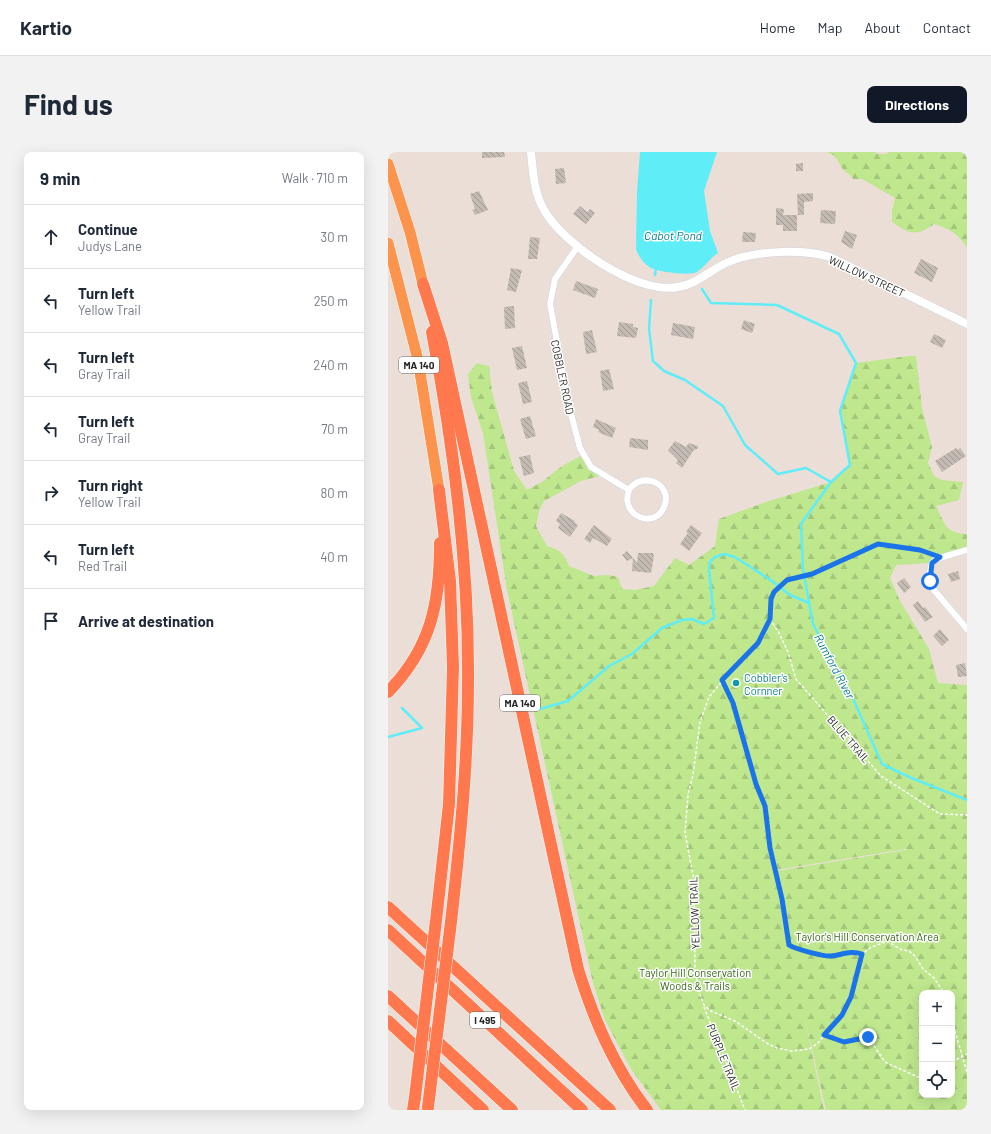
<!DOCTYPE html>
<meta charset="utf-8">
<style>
body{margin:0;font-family:Barlow,sans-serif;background:#f2f2f3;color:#1f2937}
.controls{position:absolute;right:12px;bottom:12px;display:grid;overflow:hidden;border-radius:8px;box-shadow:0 4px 16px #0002}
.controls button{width:36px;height:36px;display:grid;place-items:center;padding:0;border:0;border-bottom:1px solid #e0e1e3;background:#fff;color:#1f2937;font:20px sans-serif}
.stop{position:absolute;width:12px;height:12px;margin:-9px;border:3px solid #1a73e8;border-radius:50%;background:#fff}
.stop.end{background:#1a73e8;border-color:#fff;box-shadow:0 1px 4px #0008}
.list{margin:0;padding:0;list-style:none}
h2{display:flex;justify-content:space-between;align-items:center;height:52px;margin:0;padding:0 16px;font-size:17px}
h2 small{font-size:13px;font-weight:400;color:#747a83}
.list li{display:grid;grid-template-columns:26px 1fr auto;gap:12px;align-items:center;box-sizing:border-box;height:64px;padding:0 16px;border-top:1px solid #e0e1e3}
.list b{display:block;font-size:15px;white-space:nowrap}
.list p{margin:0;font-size:13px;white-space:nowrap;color:#747a83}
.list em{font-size:13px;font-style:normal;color:#747a83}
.icon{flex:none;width:22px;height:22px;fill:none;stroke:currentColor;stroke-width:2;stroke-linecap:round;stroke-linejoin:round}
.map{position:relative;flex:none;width:579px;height:958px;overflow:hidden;border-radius:8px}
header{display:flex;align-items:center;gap:24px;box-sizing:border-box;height:56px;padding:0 20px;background:#fff;border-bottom:1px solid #e0e1e3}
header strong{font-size:19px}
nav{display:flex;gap:22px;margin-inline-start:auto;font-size:14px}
.intro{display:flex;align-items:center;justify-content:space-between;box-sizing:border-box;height:96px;padding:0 24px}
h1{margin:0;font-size:28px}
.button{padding:10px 18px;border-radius:8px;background:#111827;color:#fff;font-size:14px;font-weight:700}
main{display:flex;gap:24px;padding:0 24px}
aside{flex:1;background:#fff;border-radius:8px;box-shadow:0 4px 16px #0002}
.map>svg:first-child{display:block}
</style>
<header>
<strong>Kartio</strong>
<nav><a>Home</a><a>Map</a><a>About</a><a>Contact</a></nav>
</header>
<div class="intro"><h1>Find us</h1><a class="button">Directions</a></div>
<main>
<aside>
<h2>9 min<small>Walk · 710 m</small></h2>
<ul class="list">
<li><svg class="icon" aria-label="ahead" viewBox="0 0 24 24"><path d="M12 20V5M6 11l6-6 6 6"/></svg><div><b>Continue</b><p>Judys Lane</p></div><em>30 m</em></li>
<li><svg class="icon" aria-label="left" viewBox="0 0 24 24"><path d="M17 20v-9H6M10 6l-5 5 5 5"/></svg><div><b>Turn left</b><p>Yellow Trail</p></div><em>250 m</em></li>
<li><svg class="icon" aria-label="left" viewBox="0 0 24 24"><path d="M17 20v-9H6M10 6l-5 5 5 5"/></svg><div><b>Turn left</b><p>Gray Trail</p></div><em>240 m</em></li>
<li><svg class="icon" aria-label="left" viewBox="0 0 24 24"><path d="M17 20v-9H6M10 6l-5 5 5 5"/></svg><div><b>Turn left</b><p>Gray Trail</p></div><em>70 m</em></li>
<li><svg class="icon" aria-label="right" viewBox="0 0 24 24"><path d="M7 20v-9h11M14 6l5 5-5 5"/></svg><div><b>Turn right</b><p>Yellow Trail</p></div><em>80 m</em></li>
<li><svg class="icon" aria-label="left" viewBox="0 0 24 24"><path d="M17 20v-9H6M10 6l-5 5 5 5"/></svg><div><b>Turn left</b><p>Red Trail</p></div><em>40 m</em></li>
<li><svg class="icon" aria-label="arrive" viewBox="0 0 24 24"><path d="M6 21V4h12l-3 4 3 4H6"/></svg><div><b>Arrive at destination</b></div></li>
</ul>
</aside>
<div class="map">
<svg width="579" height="958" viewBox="0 0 579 958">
<defs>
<pattern id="forest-firs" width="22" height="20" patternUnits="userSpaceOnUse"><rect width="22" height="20" fill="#bee78e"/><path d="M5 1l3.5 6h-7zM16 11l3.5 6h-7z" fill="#a3c67a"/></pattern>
<pattern id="building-back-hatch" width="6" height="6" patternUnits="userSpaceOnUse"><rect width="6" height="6" fill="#c2bab3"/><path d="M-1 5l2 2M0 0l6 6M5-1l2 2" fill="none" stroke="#9e9792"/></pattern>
</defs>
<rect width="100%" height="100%" fill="#ebded7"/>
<!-- forest -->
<g fill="url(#forest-firs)" fill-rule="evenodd">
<path d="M439,0H487L490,2H498L501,0H579V96C571,82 560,76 546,72C528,85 521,82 504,70V59L507,46L474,27H465C462,21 457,21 454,16C448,7 451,5 439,0Z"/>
<path d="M521,204H528L534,256L544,295L540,311L546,324L554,328L575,330L571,348L548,354C557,372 557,381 579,382V400L544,411L508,413L502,426L512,449L541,497L550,531L579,533V958H438L414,854L436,958H273L243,917L217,868L205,831L119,438L95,281L83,245L80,222L89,211L101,214L104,240L126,319L139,338L154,330L174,314L195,303L215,323L193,329L156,349L151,359L148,374L159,394C172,398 176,401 181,414L206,424L220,423L230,425L234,437L247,438L266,434L287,406L301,413L327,394L331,367L378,350L443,330L462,313L452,259L468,211ZM518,698L388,719L387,718L518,697ZM534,841H564V943H534Z"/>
</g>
<!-- water -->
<path fill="#5fedf8" d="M252,0H329L316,39L322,79L330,101C322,106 317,115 309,120C301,124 271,120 263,116C256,112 250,104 248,97L249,40Z"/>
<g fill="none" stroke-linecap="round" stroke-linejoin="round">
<!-- stream -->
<g stroke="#5fedf8" stroke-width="2.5">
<path d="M267,123L268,115"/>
<path d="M314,137L323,151L389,153L451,182L468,211L452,259L462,313L443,330L413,372L415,417L425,472L466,549L494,612L521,625L579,648"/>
<path d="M263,148L261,177L265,209L276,219L297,228L335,254L357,293L390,322L418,316L443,330"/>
<path d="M152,557L180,549L221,514L244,502L274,476L294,468L304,467L316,472L326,466L321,417L322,410L327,405L336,402L347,405L384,429L402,443L421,451"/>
<path d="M0,585L34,576L14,556"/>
</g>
</g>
<!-- building -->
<g fill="url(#building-back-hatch)">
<path d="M94,0H116L117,5L94,6Z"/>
<path d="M415,11V19H408V12Z"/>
<path d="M176,16L178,31L168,32L167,17Z"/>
<path d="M91,39L100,58L87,63L84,58L87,57L82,42Z"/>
<path d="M425,41V49L416,50V63H410L409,42Z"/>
<path d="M192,54L199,60L202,57L207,61L198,72L185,62Z"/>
<path d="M388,56L396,57L395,63H409V79H395V73H388Z"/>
<path d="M433,58L448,59L447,72L432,71Z"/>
<path d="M457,79L469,83L464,97L453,90Z"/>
<path d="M355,80L368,81L367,90H354Z"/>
<path d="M142,85L152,86L149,107H140Z"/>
<path d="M533,107L550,116L544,130L526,121Z"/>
<path d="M123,116L134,118L128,140L119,138Z"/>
<path d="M188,129L210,137L207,146L185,138Z"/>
<path d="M126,154L127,176L117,177L116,155Z"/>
<path d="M356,168L367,172L364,181L353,177Z"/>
<path d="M231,170L245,172V175L250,176L248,186L229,184Z"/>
<path d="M285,171L307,175L305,187L283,183Z"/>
<path d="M204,178L209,200L198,202L195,180Z"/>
<path d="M546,182L558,188L554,196L542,190Z"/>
<path d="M134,194L139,216L129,218L124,196Z"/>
<path d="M221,217L226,237L215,239L212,219Z"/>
<path d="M139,229L144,250L135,252L130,231Z"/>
<path d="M142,264L148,284L138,287L132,267Z"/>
<path d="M208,267L228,276L224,286L210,280L211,278L205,275Z"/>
<path d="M242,286L260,288V298L241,295Z"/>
<path d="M287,289L298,295L301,291L310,294V296L305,299L294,316L288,311L290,308L280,298Z"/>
<path d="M568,296L570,298L572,296L578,304L554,320L547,309Z"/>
<path d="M142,303L146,321L136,324L131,305Z"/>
<path d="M173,361L187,369L186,370L190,373L182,385L170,376L172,372L168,369Z"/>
<path d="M206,373L224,387L219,394L205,386L202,391L196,387Z"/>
<path d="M303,373L314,381L301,399L292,392L300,381L298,380Z"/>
<path d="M239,399L245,406L239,409L234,403Z"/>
<path d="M250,401H265L266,404L263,421L244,419L245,406L249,411Z"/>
<path d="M570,419L572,427L563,430L560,422Z"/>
<path d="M516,426L523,435L516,441L509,431Z"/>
<path d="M530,449L535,456L537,455L545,465L537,470L525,453Z"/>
<path d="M552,477L561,488L554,494L545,484Z"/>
<path d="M577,511L579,524L570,525L568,513Z"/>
</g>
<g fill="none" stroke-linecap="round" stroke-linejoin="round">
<!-- minor casing -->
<g stroke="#ccd5e2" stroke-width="7">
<g id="minor">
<path d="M190,94L167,127L162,152L181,254L192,296L203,315L241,338C254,318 286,332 276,355C267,378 231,364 241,338"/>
<path d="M579,398L548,407L544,411L541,423L546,438L579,477"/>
</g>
</g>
<!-- tertiary casing -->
<g stroke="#ccd5e2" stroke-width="9">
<path id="tertiary" d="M143,0C145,20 146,41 156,58C176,93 249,143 290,135C309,132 321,119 338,111C365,98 415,97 442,105L579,172"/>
</g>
<!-- trunk casing -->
<g stroke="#fff" stroke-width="12">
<g id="trunk">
<path d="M0,12L22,80L35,132"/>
<path d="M0,91L30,208L51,338"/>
</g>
</g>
<!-- motorway casing -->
<g stroke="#fff" stroke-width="13">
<g id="motorway">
<path d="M35,132L54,191L190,817C206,868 226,915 259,958"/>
<path d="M44,180C66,295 81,412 80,529C80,610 72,690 63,770"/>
<path d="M0,540C43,496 52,451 52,391"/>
<path d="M0,755L222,958"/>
<path d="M49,760L61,652L65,515L62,429L51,338"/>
<path d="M0,778L194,958"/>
<path d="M0,844L124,958"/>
<path d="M0,869L95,958"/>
<path d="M25,958L27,945"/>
</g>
</g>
<!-- path -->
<g stroke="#fff" stroke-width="1.5" stroke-dasharray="3 2" stroke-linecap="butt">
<path d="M544,402L532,398L490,391L424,422L399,428L390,435L383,447L382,467L370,491L341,521L321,545L312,570L305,623L300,642L297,681L306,728L307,813L310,837L316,853L323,859L347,869L380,892L389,896L404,899L421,897L429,892L454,863L463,845L474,802L482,796L499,789L514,798L521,799L527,804L535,817L546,826L556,841"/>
<path d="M382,467L391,481L400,500L408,527L493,624L552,662L579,663"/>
<path d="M334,528L345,551L368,632L377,654L382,696L394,747L401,793C407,797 437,805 443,804C454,803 462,798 474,802"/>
<path d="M316,855L357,958"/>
<path d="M564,869L579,920"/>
<path d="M437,883L456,890L480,885L497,910L534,927"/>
<path d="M564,910L579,902"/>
</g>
<!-- minor -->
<use href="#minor" stroke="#fff" stroke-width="6"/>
<!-- tertiary -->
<use href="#tertiary" stroke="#fff" stroke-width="8"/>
<!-- trunk -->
<use href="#trunk" stroke="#fd944d" stroke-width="11"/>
<!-- motorway -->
<use href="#motorway" stroke="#ff784e" stroke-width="12"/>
<!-- motorway-bridge casing -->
<g stroke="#fff" stroke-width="13" stroke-linecap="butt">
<g id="motorway-bridge">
<path d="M27,945L49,760"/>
<path d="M40,955L63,770"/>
</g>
</g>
<!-- motorway-bridge -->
<use href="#motorway-bridge" stroke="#ff784e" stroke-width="12"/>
</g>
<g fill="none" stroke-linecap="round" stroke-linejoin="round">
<!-- route -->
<path stroke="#1a73e8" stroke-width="5" d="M480,885L456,890L436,883L454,863L463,845L474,802C462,798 454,803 443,804C437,805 407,797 401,793L394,747L382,696L377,654L368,632L345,551L334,528L370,491L382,467L383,447L386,440L399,428L424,422L490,392L532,398L552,405L544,411L542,429"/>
</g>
<!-- markers -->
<circle fill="#0f9aa8" stroke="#fff" stroke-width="1.5" cx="348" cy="531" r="4"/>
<g text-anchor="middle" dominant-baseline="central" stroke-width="3" stroke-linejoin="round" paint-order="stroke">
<!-- shield labels -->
<g fill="#fff" stroke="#686868" stroke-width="1">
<rect x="11" y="205" width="40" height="16" rx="3"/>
<rect x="112" y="543" width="40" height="16" rx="3"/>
<rect x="82" y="860" width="30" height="16" rx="3"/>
</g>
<g font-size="10" font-weight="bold" fill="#272727">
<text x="31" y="213">MA 140</text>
<text x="132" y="551">MA 140</text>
<text x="97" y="868">I 495</text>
</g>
<!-- street labels -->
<g font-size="11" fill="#272727" stroke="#fff">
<text transform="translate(479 124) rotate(25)">WILLOW STREET</text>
<text transform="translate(175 225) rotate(78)">COBBLER ROAD</text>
<text transform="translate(461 587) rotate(49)">BLUE TRAIL</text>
<text transform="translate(306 761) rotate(-92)">YELLOW TRAIL</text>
<text transform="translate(336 905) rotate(68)">PURPLE TRAIL</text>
</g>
<!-- culture labels -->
<g font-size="11" fill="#0d838f" stroke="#fff" text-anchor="start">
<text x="356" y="525">Cobbler's<tspan x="356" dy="13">Cornner</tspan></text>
</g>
<!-- park labels -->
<g font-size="11" fill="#366813" stroke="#fff">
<text x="479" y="784">Taylor's Hill Conservation Area</text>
<text x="307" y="820">Taylor Hill Conservation<tspan x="307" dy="13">Woods &amp; Trails</tspan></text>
</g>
<!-- water labels -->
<g font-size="12" font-style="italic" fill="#047d91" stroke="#fff">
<text x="285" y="83">Cabot Pond</text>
<text transform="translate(447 514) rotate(62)">Rumford River</text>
</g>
</g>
</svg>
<div class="controls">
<button>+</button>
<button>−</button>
<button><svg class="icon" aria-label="locate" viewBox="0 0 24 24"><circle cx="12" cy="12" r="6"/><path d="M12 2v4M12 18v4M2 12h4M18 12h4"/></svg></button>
</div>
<div class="stop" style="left:542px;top:429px"></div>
<div class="stop end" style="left:480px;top:885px"></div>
</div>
</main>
